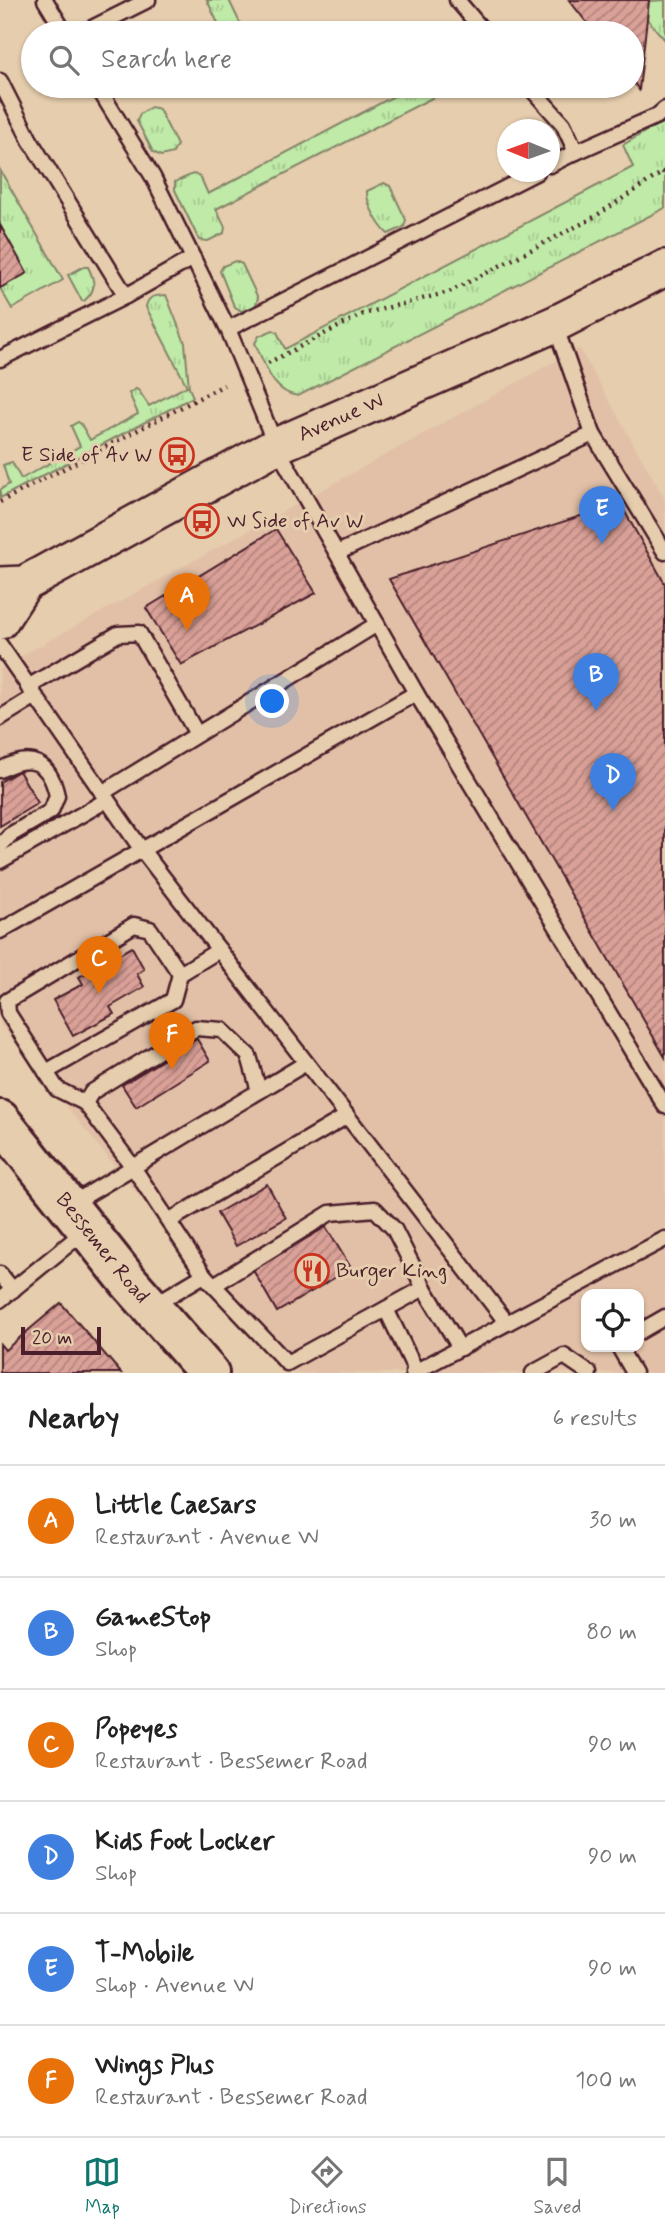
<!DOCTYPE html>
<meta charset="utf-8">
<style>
body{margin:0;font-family:Mynerve,sans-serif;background:#f6f6f6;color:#222}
.controls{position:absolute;right:21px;bottom:21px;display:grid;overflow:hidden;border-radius:14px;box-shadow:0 2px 5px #0004}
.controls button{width:63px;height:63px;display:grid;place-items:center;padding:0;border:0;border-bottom:2px solid #e0e0e0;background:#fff;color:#222;font:35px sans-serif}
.compass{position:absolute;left:497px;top:119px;width:63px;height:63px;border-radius:50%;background:#fff;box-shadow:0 2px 5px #0004;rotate:271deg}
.scale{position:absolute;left:21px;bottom:18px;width:80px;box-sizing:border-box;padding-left:7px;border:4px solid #4a1f2b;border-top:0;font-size:19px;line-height:24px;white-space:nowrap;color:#4a1f2b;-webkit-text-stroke:5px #e5cdad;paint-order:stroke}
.you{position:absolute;left:273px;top:702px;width:24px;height:24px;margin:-18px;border:5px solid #fff;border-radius:50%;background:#1a73e8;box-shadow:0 0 0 10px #1a73e833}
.badge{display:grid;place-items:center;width:46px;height:46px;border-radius:50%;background:#0f766e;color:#fff;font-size:23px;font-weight:700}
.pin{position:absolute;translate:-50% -58px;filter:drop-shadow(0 2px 4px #0008)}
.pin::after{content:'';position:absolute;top:37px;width:24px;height:21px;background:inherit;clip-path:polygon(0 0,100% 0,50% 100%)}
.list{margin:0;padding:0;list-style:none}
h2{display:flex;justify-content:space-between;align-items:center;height:91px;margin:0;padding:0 28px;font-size:30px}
h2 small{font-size:23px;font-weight:400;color:#767676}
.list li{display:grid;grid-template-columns:46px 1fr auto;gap:21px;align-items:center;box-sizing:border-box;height:112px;padding:0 28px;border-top:2px solid #e0e0e0}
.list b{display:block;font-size:26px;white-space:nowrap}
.list p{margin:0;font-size:23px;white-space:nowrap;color:#767676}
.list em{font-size:23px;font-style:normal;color:#767676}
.icon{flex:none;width:38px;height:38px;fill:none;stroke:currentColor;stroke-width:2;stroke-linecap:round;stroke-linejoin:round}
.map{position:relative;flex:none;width:665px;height:1373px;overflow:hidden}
.search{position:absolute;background:#fff;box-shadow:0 2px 5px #0004;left:21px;right:21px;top:21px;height:77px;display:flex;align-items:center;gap:18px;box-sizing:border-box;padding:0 24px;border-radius:38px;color:#767676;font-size:26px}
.sheet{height:763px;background:#fff}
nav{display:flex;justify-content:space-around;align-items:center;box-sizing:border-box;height:98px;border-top:2px solid #e0e0e0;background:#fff;font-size:19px;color:#767676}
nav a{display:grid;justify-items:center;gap:4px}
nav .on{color:#0f766e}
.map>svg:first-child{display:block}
</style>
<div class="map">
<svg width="665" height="1373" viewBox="0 0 665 1373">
<defs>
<pattern id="grass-tufts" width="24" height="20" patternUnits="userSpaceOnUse" patternTransform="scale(1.75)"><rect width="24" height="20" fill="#bfeaa7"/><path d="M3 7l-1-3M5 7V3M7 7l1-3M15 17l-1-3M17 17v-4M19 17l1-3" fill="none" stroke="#a6c890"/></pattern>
<pattern id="building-hatch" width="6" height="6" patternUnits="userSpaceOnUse" patternTransform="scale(1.75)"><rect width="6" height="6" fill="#daa198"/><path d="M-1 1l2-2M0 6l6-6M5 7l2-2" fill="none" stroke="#b3837c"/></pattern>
</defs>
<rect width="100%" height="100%" fill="#e5cdad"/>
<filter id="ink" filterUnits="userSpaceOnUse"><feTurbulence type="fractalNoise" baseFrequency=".0143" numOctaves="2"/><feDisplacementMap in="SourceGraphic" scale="14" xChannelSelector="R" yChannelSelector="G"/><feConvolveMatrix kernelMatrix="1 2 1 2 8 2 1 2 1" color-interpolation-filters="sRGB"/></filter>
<g filter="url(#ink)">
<!-- built -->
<path fill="#e2c0a7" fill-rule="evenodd" d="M579,348L665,499V1373H282L0,1024V668ZM586,1294H639V1347H586Z"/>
<!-- grass -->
<g fill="url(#grass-tufts)" stroke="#848469" stroke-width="2">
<path d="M207,0H229L240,23L238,30L231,33L222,32Z"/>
<path d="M665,0V40L647,19L649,1Z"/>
<path d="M413,86H455L216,209L225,227L224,233L208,241L199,240L175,190V182L193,174L200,176L208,194Z"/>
<path d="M151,107L159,109L177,145L173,153L161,156L153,152L137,121L140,114Z"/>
<path d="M665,120V208L298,396C272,393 265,364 255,343L259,336L273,330L277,332L285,349L633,167L623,145Z"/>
<path d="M0,170L63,280L12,309L0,288L27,273L0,225Z"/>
<path d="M384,183L390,186L406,220L404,227L388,234C379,226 366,204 367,191Z"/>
<path d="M235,261L242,264L258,298L255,307L241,311L234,306L220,271L223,266Z"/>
<path d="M83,267H88C95,281 97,290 84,301H82L68,275Z"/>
<path d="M166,295L185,343L189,388L193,397L0,498V490L9,484L3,465L12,462L21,479L80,446L71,426L78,422L81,424L90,440L138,414L129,393L136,389L139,391L149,406L187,386L146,307C148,295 156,296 166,295Z"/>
</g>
<!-- building -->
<g fill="url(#building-hatch)" stroke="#4a1f2b" stroke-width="2">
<path d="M569,0H649L639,90L632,80V33H595Z"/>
<path d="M0,225L27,273L0,288Z"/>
<path d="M620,503L665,584V1057L389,579Z"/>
<path d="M276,529L316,593L181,665L146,608Z"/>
<path d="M19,771L38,803L0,826V782Z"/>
<path d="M132,947L144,969L137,974L144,987L110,1007L114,1014L73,1036L53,1000L83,984L79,977Z"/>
<path d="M197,1039L210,1061L136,1107L122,1085Z"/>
<path d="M267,1184L286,1218L236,1246L217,1213Z"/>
<path d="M326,1227L351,1268L277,1312L253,1270Z"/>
<path d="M61,1303L121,1373H0V1344L5,1350Z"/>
</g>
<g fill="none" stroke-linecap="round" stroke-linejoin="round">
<!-- service casing -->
<g stroke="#4a1f2b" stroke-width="19">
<g id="service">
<path d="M45,0L65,33"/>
<path d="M457,0L485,33"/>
<path d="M82,33L148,0"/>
<path d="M0,81L30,140L126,296"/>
<path d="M97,86L153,177L193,258L228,329L276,446L416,693L665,1106"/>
<path d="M529,86L563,124L576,152L550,165"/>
<path d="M576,152L657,116L665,109"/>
<path d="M228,329L537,172"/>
<path d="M0,359L126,296L193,258"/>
<path d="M593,434L665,552"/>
<path d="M337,553L593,434L555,325"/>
<path d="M0,645L142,850L507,1323"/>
<path d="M28,687L118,634L139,633L197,734"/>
<path d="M0,718L34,697"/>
<path d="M0,770C31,752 50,762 57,796L51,811L10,835L0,846"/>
<path d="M102,793L377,624"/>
<path d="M0,861L107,800"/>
<path d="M0,931L416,693"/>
<path d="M46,1072L173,1000L180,974L219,950"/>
<path d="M85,1103L92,1092L196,1028L222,1030L249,1056L259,1091"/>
<path d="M70,1205L306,1063"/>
<path d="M169,1221L347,1116"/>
<path d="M0,1274L13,1290"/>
<path d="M204,1275L287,1363L424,1288L460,1348"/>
<path d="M214,1285L330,1213L375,1209L394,1229L424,1288"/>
<path d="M0,1300L86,1230"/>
<path d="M152,1306L204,1275L133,1167L85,1103L57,1089L8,1013L7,1001L134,925L150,929L180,974"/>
<path d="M386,1309L416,1371"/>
<path d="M639,1332L665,1317"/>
<path d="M619,1347L634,1373"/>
<path d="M413,1373L665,1239"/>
<path d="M533,1373L564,1356L589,1373"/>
</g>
</g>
<!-- tertiary casing -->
<g stroke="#4a1f2b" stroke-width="40">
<g id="tertiary">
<path id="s1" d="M0,585L24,584L276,446L555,324L665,268"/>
<path d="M0,621L24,584"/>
</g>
</g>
<!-- primary casing -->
<g stroke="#4a1f2b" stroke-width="44">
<g id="primary">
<path id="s2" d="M0,1120L129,1282L209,1373"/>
</g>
</g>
<!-- path -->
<g stroke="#4a1f2b" stroke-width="4.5" stroke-dasharray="2 5" stroke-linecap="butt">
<path d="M268,363L363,314L449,292L591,219L663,172L665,176"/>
<path d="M0,502L224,385"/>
</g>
<!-- service -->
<use href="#service" stroke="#e5cdad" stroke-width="14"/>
<!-- tertiary -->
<use href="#tertiary" stroke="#e5cdad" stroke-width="35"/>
<!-- primary -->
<use href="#primary" stroke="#e5cdad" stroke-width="38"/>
</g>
</g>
<!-- icons -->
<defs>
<g id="bus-ring" transform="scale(1.75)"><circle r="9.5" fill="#e5cdad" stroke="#c8321e" stroke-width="1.5"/><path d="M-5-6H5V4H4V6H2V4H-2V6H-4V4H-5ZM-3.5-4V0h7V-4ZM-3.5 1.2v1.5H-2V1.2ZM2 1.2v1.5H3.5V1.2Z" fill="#c8321e"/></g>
<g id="restaurant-ring" transform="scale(1.75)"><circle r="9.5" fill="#e5cdad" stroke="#c8321e" stroke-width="1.5"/><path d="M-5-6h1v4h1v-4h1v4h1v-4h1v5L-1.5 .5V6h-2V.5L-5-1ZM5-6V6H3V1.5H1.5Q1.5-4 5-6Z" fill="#c8321e"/></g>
</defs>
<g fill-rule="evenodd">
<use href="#bus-ring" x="177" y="455"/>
<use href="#bus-ring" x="202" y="521"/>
<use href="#restaurant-ring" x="312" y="1271"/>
</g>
<g text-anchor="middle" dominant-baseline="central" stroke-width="6" stroke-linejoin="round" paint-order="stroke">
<!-- street labels -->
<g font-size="21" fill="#4a1f2b" stroke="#e5cdad">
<text stroke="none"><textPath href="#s1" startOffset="382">Avenue W</textPath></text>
<text stroke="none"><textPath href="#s2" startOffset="164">Bessemer Road</textPath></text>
</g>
<!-- poi labels -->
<g font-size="21" fill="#4a1f2b" stroke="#e5cdad" text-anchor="start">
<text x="152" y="455" text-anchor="end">E Side of Av W</text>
<text x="227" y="521">W Side of Av W</text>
<text x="336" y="1271">Burger King</text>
</g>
</g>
</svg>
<div class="controls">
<button><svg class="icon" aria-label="locate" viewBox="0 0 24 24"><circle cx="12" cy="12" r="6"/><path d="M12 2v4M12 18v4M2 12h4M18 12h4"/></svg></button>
</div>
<svg class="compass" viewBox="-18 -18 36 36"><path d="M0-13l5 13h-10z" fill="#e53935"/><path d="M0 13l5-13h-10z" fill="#767676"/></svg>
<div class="scale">20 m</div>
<div class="you"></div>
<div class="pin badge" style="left:187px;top:631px;background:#e8710a">A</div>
<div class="pin badge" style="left:596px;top:711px;background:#3f7fe0">B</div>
<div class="pin badge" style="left:99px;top:994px;background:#e8710a">C</div>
<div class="pin badge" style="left:613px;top:811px;background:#3f7fe0">D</div>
<div class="pin badge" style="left:602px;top:544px;background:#3f7fe0">E</div>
<div class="pin badge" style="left:172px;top:1070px;background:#e8710a">F</div>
<div class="search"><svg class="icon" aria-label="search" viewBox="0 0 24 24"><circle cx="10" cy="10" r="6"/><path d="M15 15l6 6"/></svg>Search here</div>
</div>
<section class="sheet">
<h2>Nearby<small>6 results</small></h2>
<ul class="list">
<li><span class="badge" style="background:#e8710a">A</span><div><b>Little Caesars</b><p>Restaurant · Avenue W</p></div><em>30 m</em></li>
<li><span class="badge" style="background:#3f7fe0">B</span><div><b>GameStop</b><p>Shop</p></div><em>80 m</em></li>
<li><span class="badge" style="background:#e8710a">C</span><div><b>Popeyes</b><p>Restaurant · Bessemer Road</p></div><em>90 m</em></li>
<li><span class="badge" style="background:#3f7fe0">D</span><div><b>Kids Foot Locker</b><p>Shop</p></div><em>90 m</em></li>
<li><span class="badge" style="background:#3f7fe0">E</span><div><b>T-Mobile</b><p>Shop · Avenue W</p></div><em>90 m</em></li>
<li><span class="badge" style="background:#e8710a">F</span><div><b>Wings Plus</b><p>Restaurant · Bessemer Road</p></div><em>100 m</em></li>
</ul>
</section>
<nav>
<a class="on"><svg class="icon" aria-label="map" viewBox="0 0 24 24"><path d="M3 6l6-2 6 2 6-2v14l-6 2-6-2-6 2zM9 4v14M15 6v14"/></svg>Map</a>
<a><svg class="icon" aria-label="directions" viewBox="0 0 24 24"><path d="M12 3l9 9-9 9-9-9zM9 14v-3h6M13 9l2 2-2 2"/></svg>Directions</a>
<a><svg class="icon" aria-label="saved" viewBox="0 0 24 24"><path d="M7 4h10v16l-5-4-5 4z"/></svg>Saved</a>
</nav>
